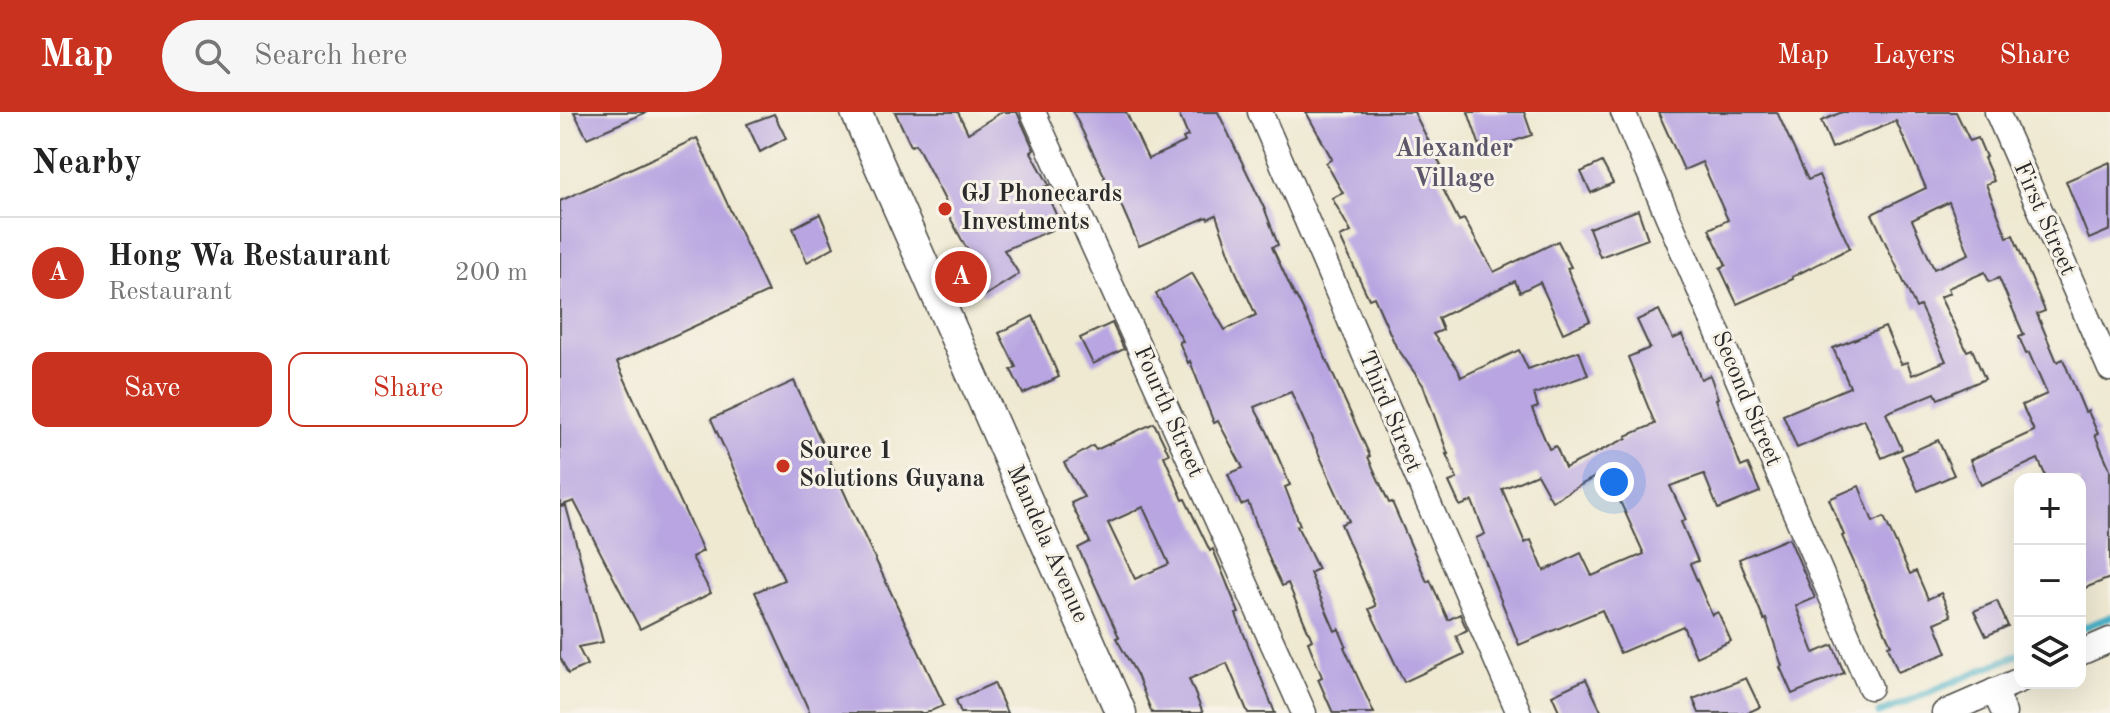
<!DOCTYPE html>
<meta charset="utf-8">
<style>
body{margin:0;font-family:"Old Standard TT",serif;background:#f6f6f6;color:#222}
.controls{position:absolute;right:24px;bottom:24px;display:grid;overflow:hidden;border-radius:16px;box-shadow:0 8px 32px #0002}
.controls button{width:72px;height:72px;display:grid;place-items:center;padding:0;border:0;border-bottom:2px solid #e0e0e0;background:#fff;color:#222;font:40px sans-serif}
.you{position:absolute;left:1054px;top:370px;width:28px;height:28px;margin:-20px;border:6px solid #fff;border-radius:50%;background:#1a73e8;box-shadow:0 0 0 12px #1a73e833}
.badge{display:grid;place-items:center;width:52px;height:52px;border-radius:50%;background:#c8321e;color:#fff;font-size:26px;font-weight:700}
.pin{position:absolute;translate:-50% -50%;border:4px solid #fff;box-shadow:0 2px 8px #0006}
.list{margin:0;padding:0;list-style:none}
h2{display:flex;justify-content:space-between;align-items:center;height:104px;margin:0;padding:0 32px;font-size:34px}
h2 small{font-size:26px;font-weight:400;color:#767676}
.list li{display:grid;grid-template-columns:52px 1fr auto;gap:24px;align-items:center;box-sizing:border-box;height:112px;padding:0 32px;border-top:2px solid #e0e0e0}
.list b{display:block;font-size:30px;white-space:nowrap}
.list p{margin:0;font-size:26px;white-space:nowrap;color:#767676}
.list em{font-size:26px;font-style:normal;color:#767676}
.actions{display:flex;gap:16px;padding:24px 32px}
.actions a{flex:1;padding:18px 0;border:2px solid #c8321e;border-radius:16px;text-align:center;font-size:28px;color:#c8321e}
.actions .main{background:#c8321e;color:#fff}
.icon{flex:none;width:44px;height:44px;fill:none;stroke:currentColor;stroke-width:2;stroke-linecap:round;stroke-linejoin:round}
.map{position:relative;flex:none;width:1550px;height:601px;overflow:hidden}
header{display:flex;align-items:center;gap:48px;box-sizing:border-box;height:112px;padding:0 40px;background:#c8321e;color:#fff}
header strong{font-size:38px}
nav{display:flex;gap:44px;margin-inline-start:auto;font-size:28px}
.search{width:560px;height:72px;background:#f6f6f6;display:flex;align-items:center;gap:20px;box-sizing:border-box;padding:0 28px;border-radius:44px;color:#767676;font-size:30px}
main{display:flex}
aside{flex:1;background:#fff}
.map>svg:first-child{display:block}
</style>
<header>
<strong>Map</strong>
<div class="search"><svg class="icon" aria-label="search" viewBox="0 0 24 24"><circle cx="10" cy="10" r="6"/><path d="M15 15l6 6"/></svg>Search here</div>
<nav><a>Map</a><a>Layers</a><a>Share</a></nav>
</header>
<main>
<aside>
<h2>Nearby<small></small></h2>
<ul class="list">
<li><span class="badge">A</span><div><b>Hong Wa Restaurant</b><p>Restaurant</p></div><em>200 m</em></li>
</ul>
<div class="actions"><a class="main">Save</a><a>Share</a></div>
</aside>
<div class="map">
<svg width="1550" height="601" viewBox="0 0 1550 601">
<rect width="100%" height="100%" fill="#f7f3e8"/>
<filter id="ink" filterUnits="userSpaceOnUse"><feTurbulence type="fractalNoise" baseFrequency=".0125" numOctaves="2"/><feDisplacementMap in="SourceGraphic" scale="16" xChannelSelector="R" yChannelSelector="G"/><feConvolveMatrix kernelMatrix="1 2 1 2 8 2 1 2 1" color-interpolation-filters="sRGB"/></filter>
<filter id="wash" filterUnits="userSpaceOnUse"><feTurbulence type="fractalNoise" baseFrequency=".006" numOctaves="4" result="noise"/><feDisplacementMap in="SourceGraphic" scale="32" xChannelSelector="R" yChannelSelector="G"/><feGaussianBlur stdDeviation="1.8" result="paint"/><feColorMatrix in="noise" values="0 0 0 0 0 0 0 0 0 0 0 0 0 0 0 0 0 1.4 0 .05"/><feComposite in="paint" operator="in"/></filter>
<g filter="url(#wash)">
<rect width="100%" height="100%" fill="#efe9d2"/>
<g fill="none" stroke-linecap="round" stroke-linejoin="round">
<!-- stream -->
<g stroke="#48b0c7" stroke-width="7">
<path d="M1520,517L1550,505"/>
<path d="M1319,601L1460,542"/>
</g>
</g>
<g id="blocks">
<!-- building -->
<g fill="#b8a5e1" fill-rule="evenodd">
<path d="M14,0H87L27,26Z"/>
<path d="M335,0H398L408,21L442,0H457L474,38L471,40L489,73L484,75L501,114L444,138L459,162L424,184L415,168L425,162L404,132L387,100L390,98L356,32L351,34Z"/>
<path d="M513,0H566L588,47L625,30L623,26L628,24L618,0H658L705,98L718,133L712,135L735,185L736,184L751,214L810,344L808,345L829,391L832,390L867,470L870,468L888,508L900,502L907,518L896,524L904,542L844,570L809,497L816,494L781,412L789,409L731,280L694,295L707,319L730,373L725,375L740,413L737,414L758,457L750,461L775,519L779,517L786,534L784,535L814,601H773L758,567L762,565L748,530L752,528L728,471L722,474L709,446L688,390L681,393L668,362L683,356L658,309L654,311L630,249L628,251L619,230L623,229L596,182L632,161L665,218L696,203L676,160L656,103L648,107L647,105L579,134L558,86L553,88L544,66L545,65Z"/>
<path d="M746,0H854L883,58L875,61L899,109L904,107L934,160L998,129L1011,155L1007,156L1030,209L1003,221L980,170L960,180L955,169L878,206L883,218L873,222L898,257L901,265L959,238L968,257L1019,239L1028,263L974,282L978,295L972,297L989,337L996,334L1005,356L1067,326L1066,324L1095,312L1068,245L1090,236L1077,208L1099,198L1113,227L1122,223L1141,267L1150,263L1158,286L1156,287L1181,355L1188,352L1200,380L1158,397L1144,362L1110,374L1126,408L1121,410L1138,449L1130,452L1152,503L1158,500L1171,529L1136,545L1123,514L1060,541L1042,498L959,533L916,426L925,422L912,389L900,394L889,370L897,367L886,342H888L863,273L838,237H837L814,185L809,187L780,125L791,120L772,86L783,81L766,51L772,47ZM977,362L992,389L1035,365L1037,370L1049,365L1084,442L1032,464L1021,441L984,459L971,428L965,431L942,377Z"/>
<path d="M908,0H964L972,23L922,40Z"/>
<path d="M1098,0H1217L1248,68L1259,63L1274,100H1273L1290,136L1232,165L1233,167L1177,192L1160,156L1166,153L1149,117L1168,108L1142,50L1124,58Z"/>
<path d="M1282,0H1396L1410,29L1418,26L1426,45L1424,46L1434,69L1426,72L1447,125L1453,123L1485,199L1477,202L1497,250L1503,247L1525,300L1528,299L1538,322L1535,323L1550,357V466L1520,478V367H1487L1478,347L1421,373L1410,348L1474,319L1462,293L1487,282L1469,241L1466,242L1459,225L1464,223L1439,166L1429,170L1425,160L1388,176L1390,181L1380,185L1407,239L1412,237L1425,267L1378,287L1375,281L1326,301L1342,337L1322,346L1304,307L1237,336L1223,303L1290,275L1273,236L1325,215L1341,252L1347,250L1352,263L1386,249L1360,194L1356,196L1312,102L1366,76L1336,9L1272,36L1261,9ZM1389,90L1409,142L1374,157L1352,108Z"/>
<path d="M214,2L226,26L200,40L187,12Z"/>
<path d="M137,26L208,180L57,250L143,439L132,445L151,481L80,517L14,389L0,394V89Z"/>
<path d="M1042,50L1053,71L1031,81L1021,60Z"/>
<path d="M1550,50V118L1529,127L1506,69Z"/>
<path d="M1078,98L1088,127L1040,145L1029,116Z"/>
<path d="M260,102L274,135L247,150L233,116Z"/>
<path d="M473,204L499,265L463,282L451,258L456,255L439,221Z"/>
<path d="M552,211L564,237L533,252L520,226Z"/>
<path d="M234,269L294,402L384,593L366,601H250L195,480L224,468L151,307Z"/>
<path d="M594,311L609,342L604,344L623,388L625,387L650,439L653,437L679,501L676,502L715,601H688L667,551L629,567L643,601H592L577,563L556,526L559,525L518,436L530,430L511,391L524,385L504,351L533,334L536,338ZM583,395L609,452L575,467L548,411Z"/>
<path d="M1378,328L1394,363L1358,379L1342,344Z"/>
<path d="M1299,374L1313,410L1324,405L1350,462L1356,459L1368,487L1381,481L1391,504L1375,511L1387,541L1338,560L1328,534L1331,533L1282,424L1284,423L1269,387Z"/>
<path d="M6,394L43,530L18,535L27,553L8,562L0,545V395Z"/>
<path d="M1229,426L1255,486L1236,494L1254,541L1273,533L1284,561L1232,582L1220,555L1222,554L1206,507L1204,508L1179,447Z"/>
<path d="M1437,489L1448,514L1426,524L1414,499Z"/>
<path d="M1186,566L1200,595L1187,601H1139L1133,587Z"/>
<path d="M1026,567L1042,601H1000L992,583Z"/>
<path d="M434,571L447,601H401L396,588Z"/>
</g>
</g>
</g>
<g filter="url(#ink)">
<use href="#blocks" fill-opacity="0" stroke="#484844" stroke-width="2"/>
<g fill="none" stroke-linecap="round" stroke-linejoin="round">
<!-- minor casing -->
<g stroke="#484844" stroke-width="27">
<g id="minor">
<path d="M473,0L744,601"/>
<path d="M700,0L959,601"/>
<path d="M1063,0L1310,575"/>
<path d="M1437,0L1550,257"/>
<path d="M1520,541L1550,528"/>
<path d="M1434,579L1444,601"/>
<path d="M1384,601L1460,568"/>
</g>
</g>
<!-- major casing -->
<g stroke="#484844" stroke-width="33">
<path id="major" d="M296,0L561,601"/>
</g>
<!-- minor -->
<use href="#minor" stroke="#fff" stroke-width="24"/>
<!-- major -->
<use href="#major" stroke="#fff" stroke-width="30"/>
</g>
</g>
<!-- markers -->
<g fill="#c8321e" stroke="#f7f3e8" stroke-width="3">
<circle cx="385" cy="97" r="8"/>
<circle cx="223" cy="354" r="8"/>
</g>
<g text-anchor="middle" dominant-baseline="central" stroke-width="6" stroke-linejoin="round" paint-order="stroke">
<!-- poi labels -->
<g font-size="24" font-weight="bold" fill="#2b2b2b" stroke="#f7f3e8" text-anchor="start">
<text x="401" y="83">GJ Phonecards<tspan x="401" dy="28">Investments</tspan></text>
<text x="239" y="340">Source 1<tspan x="239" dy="28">Solutions Guyana</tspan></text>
</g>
<!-- street labels -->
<g font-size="24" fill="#2b2b2b" stroke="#f7f3e8">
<text transform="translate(1484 107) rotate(66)">First Street</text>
<text transform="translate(1186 287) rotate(67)">Second Street</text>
<text transform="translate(608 300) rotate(66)">Fourth Street</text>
<text transform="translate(829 300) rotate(67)">Third Street</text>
<text transform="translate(487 432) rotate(66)">Mandela Avenue</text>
</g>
<!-- neighbourhood labels -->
<g font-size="26" font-weight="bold" fill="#5c566b" stroke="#f7f3e8">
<text x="894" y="37">Alexander<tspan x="894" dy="30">Village</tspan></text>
</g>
</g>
</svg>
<div class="controls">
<button>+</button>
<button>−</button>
<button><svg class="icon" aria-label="layers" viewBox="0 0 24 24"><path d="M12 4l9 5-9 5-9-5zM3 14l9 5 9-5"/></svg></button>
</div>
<div class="you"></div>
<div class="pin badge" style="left:401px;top:165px">A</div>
</div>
</main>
